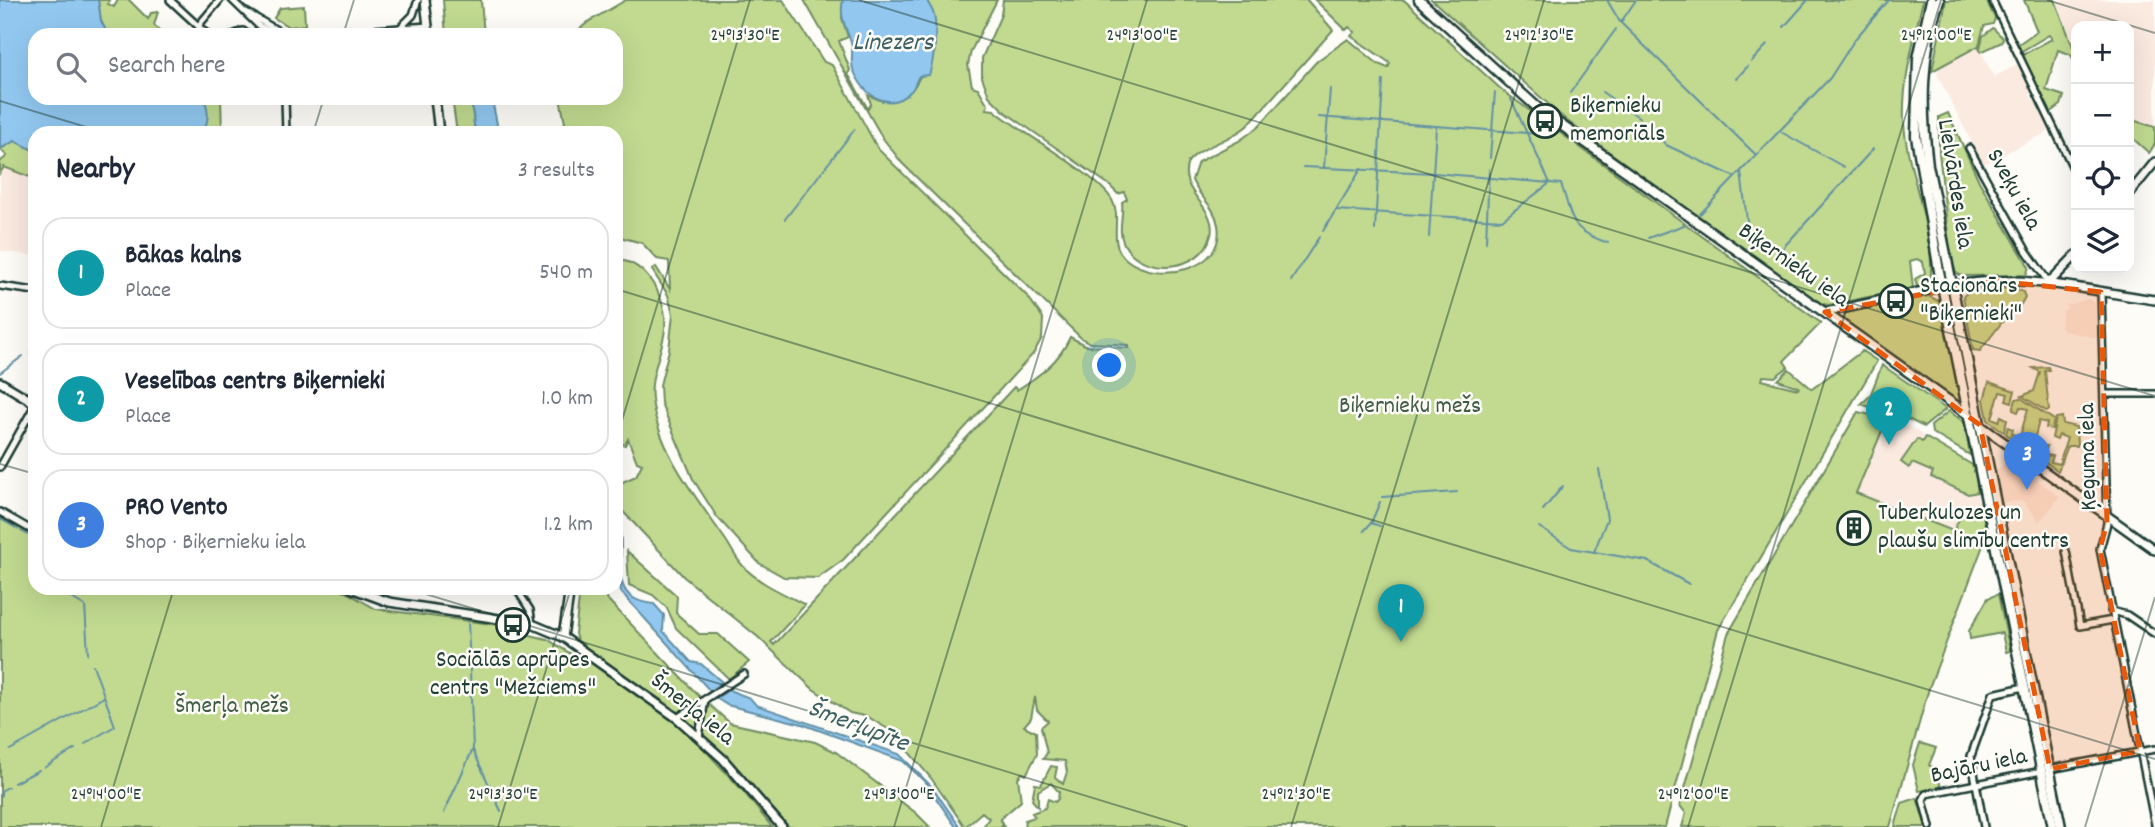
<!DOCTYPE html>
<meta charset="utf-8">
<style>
body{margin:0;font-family:Dekko,sans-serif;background:#f2f2f3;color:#1f2937}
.controls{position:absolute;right:21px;top:21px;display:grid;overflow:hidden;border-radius:14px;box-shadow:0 7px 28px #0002}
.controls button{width:63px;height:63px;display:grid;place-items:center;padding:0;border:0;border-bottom:2px solid #e0e1e3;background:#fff;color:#1f2937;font:35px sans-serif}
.you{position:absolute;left:1110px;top:366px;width:24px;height:24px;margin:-18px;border:5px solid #fff;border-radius:50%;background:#1a73e8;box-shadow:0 0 0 10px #1a73e833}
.badge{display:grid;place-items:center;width:46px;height:46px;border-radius:50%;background:#1f3d34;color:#fff;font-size:23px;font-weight:700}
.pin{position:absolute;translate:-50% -58px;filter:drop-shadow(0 2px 4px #0008)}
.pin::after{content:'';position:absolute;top:37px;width:24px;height:21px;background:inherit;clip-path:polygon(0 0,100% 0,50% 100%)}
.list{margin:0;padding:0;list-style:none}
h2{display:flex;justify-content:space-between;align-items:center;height:91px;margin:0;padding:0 28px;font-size:30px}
h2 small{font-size:23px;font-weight:400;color:#747a83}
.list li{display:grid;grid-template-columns:46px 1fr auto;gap:21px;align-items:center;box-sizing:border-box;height:112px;margin:0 14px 14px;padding:0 14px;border:2px solid #e0e1e3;border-radius:21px}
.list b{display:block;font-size:26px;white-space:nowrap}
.list p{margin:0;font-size:23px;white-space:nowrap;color:#747a83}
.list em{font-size:23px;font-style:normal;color:#747a83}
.icon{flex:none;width:38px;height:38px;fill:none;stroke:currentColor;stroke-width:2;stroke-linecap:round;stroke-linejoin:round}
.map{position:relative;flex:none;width:2155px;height:827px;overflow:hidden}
.search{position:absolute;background:#fff;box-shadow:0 7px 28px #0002;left:28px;top:28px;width:595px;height:77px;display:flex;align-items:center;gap:18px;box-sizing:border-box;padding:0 24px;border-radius:21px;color:#747a83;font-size:26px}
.panel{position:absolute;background:#fff;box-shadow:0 7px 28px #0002;left:28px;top:126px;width:595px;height:469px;border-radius:21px}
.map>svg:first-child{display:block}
</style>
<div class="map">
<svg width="2155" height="827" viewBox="0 0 2155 827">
<rect width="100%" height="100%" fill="#fdfcf7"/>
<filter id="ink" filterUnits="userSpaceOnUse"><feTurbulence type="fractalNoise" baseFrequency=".0143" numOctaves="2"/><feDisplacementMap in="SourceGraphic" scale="14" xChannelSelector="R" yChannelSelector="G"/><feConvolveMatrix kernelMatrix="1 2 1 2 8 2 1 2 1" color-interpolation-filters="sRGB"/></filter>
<g filter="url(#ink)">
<!-- built -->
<g fill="#fbeae0">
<path d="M2055,0H2155V127L2129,119L2132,77L2129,75V26H2076V55Z"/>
<path d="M1978,46L1994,77L2018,64L2031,89L2030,96L2038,103L2051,130L1983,165L1937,74L1940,66Z"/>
<path d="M3,167L35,179V256L0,251V176Z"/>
<path d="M2089,299L2095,303L2097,338L2065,331L2060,327L2063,311L2068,308L2065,305Z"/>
<path d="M1887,419L1910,427L1972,467L1981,510L1966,583L1852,496Z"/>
<path d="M2010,460L2060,497L2039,522L2023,501L2003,502L1996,470Z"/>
</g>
<!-- green -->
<g fill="#c1da90" stroke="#708c62" stroke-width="2">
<path d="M98,0H109L108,4L114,7L118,0H129L148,19L151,13L158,12L154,25L164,35H108L101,21Z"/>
<path d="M443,0H481L484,35H446Z"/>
<path d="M626,0H783L824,62L832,65L878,149L1028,297L1043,318L1042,338L1033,354L843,560L818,578L784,577L759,563L717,517L693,479L661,403L660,385L669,350L673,314L668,295L652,270L656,267L670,289L669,261L657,259L642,243L616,236V133H567L560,98H616V35H573L588,22Z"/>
<path d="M804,0H843L842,18L848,37L839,41L850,70L848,74L868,109L871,104L868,95L882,101L914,87L935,51L934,21L927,0H997L971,51L968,65L972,86L978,88L988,105L986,109L994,110C1020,132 1098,175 1112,200C1123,219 1106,243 1127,260C1158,284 1226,271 1218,225C1215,206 1199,197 1192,180L1198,162L1239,141L1257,128L1317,61L1348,39L1378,64L1388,68L1390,63L1351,36L1355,32L1349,27L1346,30L1315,0H1404L1503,91L1821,323L1784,361L1788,367L1775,377L1763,376L1762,380L1798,389L1799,387L1778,380L1789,369L1812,389L1862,351L1877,361L1718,630L1665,827H1024L1025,820L1035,817L1032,813L1045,808L1048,799L1055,802L1058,799L1059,792L1051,783L1038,791V807L1032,800L1035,784L1041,785L1051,766L1057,767L1055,777L1063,784L1067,772L1065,761L1043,759L1047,753L1041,727L1048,721L1037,710L1035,697L1031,718L1024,726L1036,732L1037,754L1026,775L1022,773L1018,778L1021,801L1000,819L1004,827H983L989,818L982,812L965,827L931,778L891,731L868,717L850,713L813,689L758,637L684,577L616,504V485L636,476L642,464L637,462L628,439L625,445L622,444L616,433V260C641,260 659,287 664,310C671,340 648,369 652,399C658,451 696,497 725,539C732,549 736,560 746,569C762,585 785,594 805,605L771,642L774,645L1014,387L1017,390C1040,375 1059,362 1070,337L1087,346L1129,348V345L1090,343L1081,338L902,163L882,137Z"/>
<path d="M1003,0H1307L1333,30L1247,126C1230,141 1202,145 1188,162C1176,191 1218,207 1211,235C1202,273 1141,276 1124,244C1117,230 1124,216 1122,202L1127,199L1124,192L1118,194L1108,184L1005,112L989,96L982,77V58L1001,15Z"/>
<path d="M1432,0H1923C1914,39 1902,82 1904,122C1907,175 1937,233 1930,284L1917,287L1915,279L1925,273L1923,262L1917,259L1910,261L1913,288L1829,305L1822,304L1739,248L1566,120Z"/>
<path d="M1946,0H1986L1995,18L1993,24L1984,26L1979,45L1980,48L1983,36L1993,28L2003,38L2002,42L1981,52L1978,46L1932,71Z"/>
<path d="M2024,0H2055L2076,55V63L2070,54L2058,50L2046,90L2064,96L2061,105L2050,113L2022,55L2052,39L2049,35L2020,52L2017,45L2037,31Z"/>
<path d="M304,6L305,25L289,27L274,18L280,8Z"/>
<path d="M204,98H221L222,133H202Z"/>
<path d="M452,98H471L475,133H457Z"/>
<path d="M1948,113L1979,181L2029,267L2026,275L1962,276L1956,273L1951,262L1939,152V117Z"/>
<path d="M2129,119L2155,127V144L2149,153L2129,135Z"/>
<path d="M15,141L35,151V179L4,167L0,173V162L7,156L0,149Z"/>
<path d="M2014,288L2023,292L2025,297L2020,306L2016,304L1980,351L1973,350L1963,296L1972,290Z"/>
<path d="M1929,296L1940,302L1961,403L1843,319L1845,313Z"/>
<path d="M1882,365L1946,409L1924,427L1890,410L1888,413L1861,404L1870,396Z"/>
<path d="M2048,367L2049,370L2045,371L2049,410L2046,411L2022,396L2034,391L2040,372L2033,368Z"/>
<path d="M1989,382L2015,391L2012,402L2006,400L2008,394L2000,392L1992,418L1999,421L2001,416L2007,419L2004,432L1988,420L1984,400Z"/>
<path d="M2021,398L2054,420L2052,429L2046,428L2047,423L2039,421L2032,448L2039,450L2041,445L2047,446L2043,460L2006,434L2008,427L2013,429L2012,434L2020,436L2028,409L2020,407L2018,412L2013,410L2016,399Z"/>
<path d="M1949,411L1964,422L1970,455L1932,433L1931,426Z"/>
<path d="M1858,412L1887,419L1856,493L1953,531L1966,506L1979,508L1981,502L1987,535L1929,688L1890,827H1682L1686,813L1680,806L1728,634Z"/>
<path d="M2062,417L2063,424L2076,427L2077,446H2068L2058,471L2044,461L2047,455L2053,456L2051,462L2059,464L2067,438L2059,435L2057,440L2052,438L2056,418Z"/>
<path d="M1925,437L1974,466L1978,492L1968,494L1931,477L1933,472L1912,463L1909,468L1901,462L1917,439L1922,442Z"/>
<path d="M0,517L35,536V588H339L376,609L515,627L522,633L547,639L584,662L585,660L576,651L677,720L743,791L772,827H0Z"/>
<path d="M627,551L677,596L676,613L699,634H718L749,662L729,679L676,628L667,608L653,595L629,585Z"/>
<path d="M589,588H603L608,600L697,694L730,723L815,742L836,752L916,813L930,827H789L726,756L669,705L579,645L575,634L579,599Z"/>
<path d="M1998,594L2010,651L2006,652L2002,633L1970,639L1969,631L1988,598Z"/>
<path d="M1920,743L1936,748L1929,765L1937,770L1941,788L1919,791L1913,765Z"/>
<path d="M1917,798L1926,827H1895L1902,803Z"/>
</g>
<!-- water -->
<g fill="#92c8f0" stroke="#6490a5" stroke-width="2">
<path d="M0,0H98L101,21L108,35H35V98H204C209,110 210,121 202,133H35V151L15,141L0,149Z"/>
<path d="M843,0H927C928,4 930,6 932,10C939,23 934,60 929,75L919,76C916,80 915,86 912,90C888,115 863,94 853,69C850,60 854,50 851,42C846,27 839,17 843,0Z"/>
<path d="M471,98L492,100L497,124L494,133H475Z"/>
<path d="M616,519C632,552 600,599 654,604L664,615L663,631L691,662L701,664L722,682L710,691L621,592Z"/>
<path d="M729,690L750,698L756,705L899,754L932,787L960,827H956L924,781L903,761L802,724L727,705L716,698Z"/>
</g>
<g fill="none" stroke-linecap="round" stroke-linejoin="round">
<!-- stream -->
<g stroke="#6490a5" stroke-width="2">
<path d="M1607,0L1620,22L1756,155"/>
<path d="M1837,2L1839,0"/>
<path d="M1621,22L1636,0"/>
<path d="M1784,27L1808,0"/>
<path d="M1751,62L1767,45"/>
<path d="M1736,79L1748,66"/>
<path d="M1602,92L1640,118"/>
<path d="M1570,93L1616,29"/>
<path d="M1318,117L1540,134"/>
<path d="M1647,123L1666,145L1735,177"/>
<path d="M1781,132L1844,167"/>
<path d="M1490,158L1495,92"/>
<path d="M1303,167L1434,173L1561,184C1574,221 1568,229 1608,243"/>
<path d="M1324,167L1330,89"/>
<path d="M1741,172L1749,237"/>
<path d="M1336,210L1502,220L1550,183L1511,99"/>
<path d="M1700,214L1830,78L1855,39L1889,0"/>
<path d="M785,219L855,129"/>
<path d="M1375,230L1383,80"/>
<path d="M1323,231L1361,169"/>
<path d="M1429,237L1436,127"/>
<path d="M1648,238L1684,225"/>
<path d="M1486,242L1489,169"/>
<path d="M1780,251L1873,149"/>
<path d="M1291,281L1319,237"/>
<path d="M30,352L35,349"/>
<path d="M0,373L23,356"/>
<path d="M1382,497L1457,492"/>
<path d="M1543,510L1563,486"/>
<path d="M0,519L18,529"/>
<path d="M1371,523L1380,526"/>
<path d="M1539,527L1571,548L1647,561L1689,584"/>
<path d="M21,531L35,539"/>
<path d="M1364,531L1371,523L1380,502"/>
<path d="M1594,552L1607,519L1599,469"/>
<path d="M35,575V576"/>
<path d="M55,588L85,606L88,654"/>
<path d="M85,744L115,726L93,665"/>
<path d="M10,750L104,697"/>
<path d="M473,750L501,811"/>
<path d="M45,767L75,749"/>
<path d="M14,783L39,770"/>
<path d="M1,796V791L8,787"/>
<path d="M444,813L473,749L468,620"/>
</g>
<!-- minor casing -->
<g stroke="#1f3d34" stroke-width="10">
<g id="minor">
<path d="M170,0L208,35"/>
<path d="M232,0L259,26L277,35"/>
<path d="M1992,0L2076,174"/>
<path d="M246,12L285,35"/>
<path d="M198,26L220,0"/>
<path d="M400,28L413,15L418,0"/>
<path d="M400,28L410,35"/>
<path d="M233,35L243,31L248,35"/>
<path d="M305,35L428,26"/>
<path d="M285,98L286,133"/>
<path d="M1969,148L2026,250L2049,283"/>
<path d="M0,286L35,291"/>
<path d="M2101,292L2107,523L2100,549L2155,825"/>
<path d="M2105,394H2155"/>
<path d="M0,467L35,405"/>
<path d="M0,512L35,532"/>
<path d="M2066,551L2080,626L2113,620"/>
<path d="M516,588L530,610L532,624"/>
<path d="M2111,611L2127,615L2155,634"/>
<path d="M677,718L744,674"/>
<path d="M699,737L705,699"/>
<path d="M2050,769L2155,749"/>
<path d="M1930,827L1923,800L1926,794L2042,771"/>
<path d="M1984,827L1971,756L1993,694L2024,687"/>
</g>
</g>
<!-- tertiary casing -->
<g stroke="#1f3d34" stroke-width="12">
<g id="tertiary">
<path d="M425,0L429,35"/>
<path d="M435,98L439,133"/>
<path d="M2129,194L2155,162"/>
<path d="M2049,283L2076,255"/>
<path d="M1825,312C1882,302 1936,284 1994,281C2048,279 2102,293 2155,300"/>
<path d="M0,382L35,403"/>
<path d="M1980,425L2155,550"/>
<path d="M351,588L389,602L532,624L563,637L677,718L723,759L782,827"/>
<path d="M563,637L570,588"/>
</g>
</g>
<!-- secondary casing -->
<g stroke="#1f3d34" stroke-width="13">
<g id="secondary">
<path d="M1419,0L1540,110L1973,418"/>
<path d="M1931,0L1918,58L1916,136L1939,271L2053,827"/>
<path d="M1939,0C1921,54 1921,109 1928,165L2061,827"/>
</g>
</g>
<!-- minor -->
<use href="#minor" stroke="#fdfcf7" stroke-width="5"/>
<!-- tertiary -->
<use href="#tertiary" stroke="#fdfcf7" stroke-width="7"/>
<!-- secondary -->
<use href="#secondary" stroke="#fdfcf7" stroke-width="8"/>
</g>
</g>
<!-- marked area -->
<path fill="#e8590c" fill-opacity="0.2" stroke="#e8590c" stroke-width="5" stroke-dasharray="14 9" stroke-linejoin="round" d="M1996,281L2101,292L2107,523L2100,549L2140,751L2050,769L1980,425L1825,312Z"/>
<!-- ticks -->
<path fill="none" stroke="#1f3d34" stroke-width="2" stroke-opacity="0.45" d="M859,0L2155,396M2047,0L2155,33M343,35L354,0M0,101L106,133M313,133L324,98M616,289L2155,759M616,440L750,0M0,464L35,474M406,588L1188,827M101,827L174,588M498,827L571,588M894,827L1147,0M1291,827L1544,0M1688,827L1941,0M2085,827L2155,597"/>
<!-- icons -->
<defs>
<g id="bus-ring" transform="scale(1.75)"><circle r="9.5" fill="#fdfcf7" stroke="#1f3d34" stroke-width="1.5"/><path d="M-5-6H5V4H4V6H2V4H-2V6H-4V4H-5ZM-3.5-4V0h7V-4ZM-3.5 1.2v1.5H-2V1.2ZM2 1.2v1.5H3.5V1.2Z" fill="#1f3d34"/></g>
<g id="building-ring" transform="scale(1.75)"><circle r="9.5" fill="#fdfcf7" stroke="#1f3d34" stroke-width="1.5"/><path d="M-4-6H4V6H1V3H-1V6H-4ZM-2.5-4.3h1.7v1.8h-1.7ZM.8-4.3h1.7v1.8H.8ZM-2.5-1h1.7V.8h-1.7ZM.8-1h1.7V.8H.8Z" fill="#1f3d34"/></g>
</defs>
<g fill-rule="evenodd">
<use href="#bus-ring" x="1545" y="121"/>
<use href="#bus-ring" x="1896" y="301"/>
<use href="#building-ring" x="1854" y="528"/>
<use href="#bus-ring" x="513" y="625"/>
</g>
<g text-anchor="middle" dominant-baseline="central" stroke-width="5" stroke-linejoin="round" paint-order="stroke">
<!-- poi labels -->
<g font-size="24" fill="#1f3d34" stroke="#fdfcf7" text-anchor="start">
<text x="1570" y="107">Biķernieku<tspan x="1570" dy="28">memoriāls</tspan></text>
<text x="1920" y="287">Stacionārs<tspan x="1920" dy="28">"Biķernieki"</tspan></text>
<text x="1878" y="514">Tuberkulozes un<tspan x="1878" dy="28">plaušu slimību centrs</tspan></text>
<text x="513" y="661" text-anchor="middle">Sociālās aprūpes<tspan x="513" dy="28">centrs "Mežciems"</tspan></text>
</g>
<!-- street labels -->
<g font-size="24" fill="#1f3d34" stroke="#fdfcf7">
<text transform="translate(1954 184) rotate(81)">Lielvārdes iela</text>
<text transform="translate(2013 190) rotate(61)">Sveķu iela</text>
<text transform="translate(1793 266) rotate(35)">Biķernieku iela</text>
<text transform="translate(2089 457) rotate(-91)">Ķeguma iela</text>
<text transform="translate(692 710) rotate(39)">Šmerļa iela</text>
<text transform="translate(1979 767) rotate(-12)">Bajāru iela</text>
</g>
<!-- park labels -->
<g font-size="24" fill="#3f5c46" stroke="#fdfcf7">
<text x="1410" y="407">Biķernieku mežs</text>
<text x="232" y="707">Šmerļa mežs</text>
</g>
<!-- water labels -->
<g font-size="26" font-style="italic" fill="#3c6063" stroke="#fdfcf7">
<text x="893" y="43">Linezers</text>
<text transform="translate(858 727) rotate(21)">Šmerļupīte</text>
</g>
</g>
<g font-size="18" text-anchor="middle" fill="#1f3d34" stroke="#fdfcf7" stroke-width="5" stroke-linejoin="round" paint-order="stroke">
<text x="745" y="40">24°13'30"E</text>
<text x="1142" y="40">24°13'00"E</text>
<text x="1539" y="40">24°12'30"E</text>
<text x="1936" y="40">24°12'00"E</text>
<text x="106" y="799">24°14'00"E</text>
<text x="503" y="799">24°13'30"E</text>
<text x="899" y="799">24°13'00"E</text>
<text x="1296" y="799">24°12'30"E</text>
<text x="1693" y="799">24°12'00"E</text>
</g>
</svg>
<div class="controls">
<button>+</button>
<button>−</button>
<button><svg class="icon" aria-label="locate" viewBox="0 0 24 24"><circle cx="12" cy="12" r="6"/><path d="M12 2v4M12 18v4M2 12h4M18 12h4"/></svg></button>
<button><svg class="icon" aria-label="layers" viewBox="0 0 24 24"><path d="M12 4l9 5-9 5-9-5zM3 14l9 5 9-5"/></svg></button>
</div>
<div class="you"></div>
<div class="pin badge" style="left:1401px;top:642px;background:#0f9aa8">1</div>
<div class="pin badge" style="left:1889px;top:445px;background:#0f9aa8">2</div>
<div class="pin badge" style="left:2027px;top:490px;background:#3f7fe0">3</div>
<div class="search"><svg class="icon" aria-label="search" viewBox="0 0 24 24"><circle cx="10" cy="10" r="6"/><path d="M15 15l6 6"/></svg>Search here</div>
<section class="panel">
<h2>Nearby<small>3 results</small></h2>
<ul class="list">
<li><span class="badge" style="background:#0f9aa8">1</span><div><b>Bākas kalns</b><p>Place</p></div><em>540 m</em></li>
<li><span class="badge" style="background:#0f9aa8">2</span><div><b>Veselības centrs Biķernieki</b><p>Place</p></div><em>1.0 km</em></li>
<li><span class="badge" style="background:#3f7fe0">3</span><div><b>PRO Vento</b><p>Shop · Biķernieku iela</p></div><em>1.2 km</em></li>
</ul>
</section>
</div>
